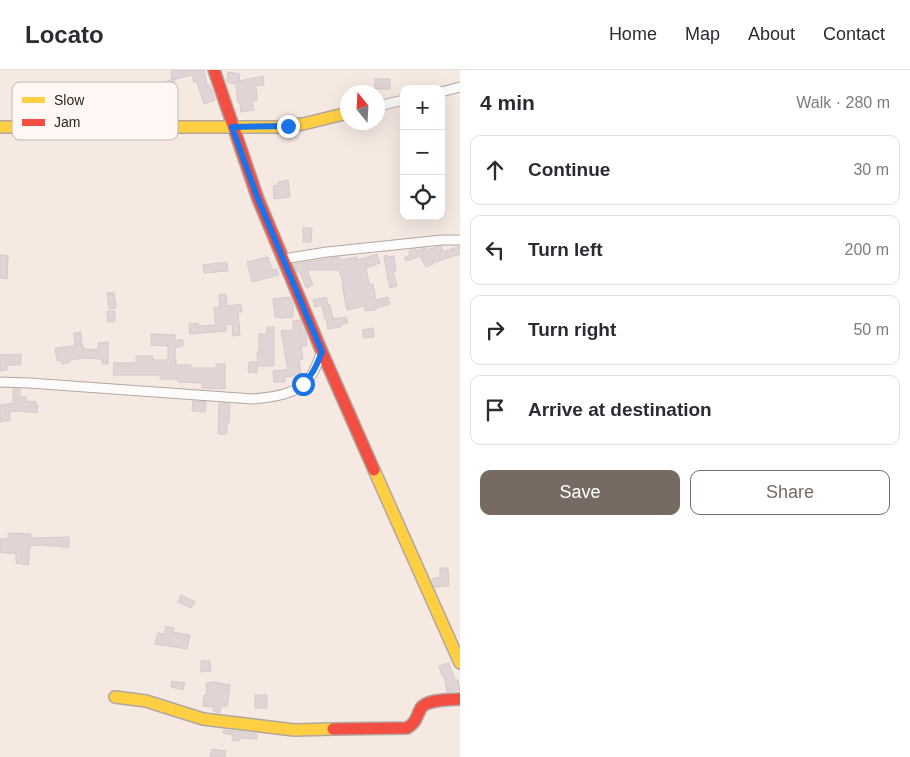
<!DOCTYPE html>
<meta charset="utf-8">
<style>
body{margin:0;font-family:Arial,sans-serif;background:#f7f7f7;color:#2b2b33}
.controls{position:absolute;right:15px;top:15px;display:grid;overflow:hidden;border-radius:10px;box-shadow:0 5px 20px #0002}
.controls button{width:45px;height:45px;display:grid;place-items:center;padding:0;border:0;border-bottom:1px solid #e1e1e2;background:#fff;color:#2b2b33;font:25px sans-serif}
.compass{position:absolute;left:340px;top:15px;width:45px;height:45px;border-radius:50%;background:#fff;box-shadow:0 5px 20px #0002;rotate:342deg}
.stop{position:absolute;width:15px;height:15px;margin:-11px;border:4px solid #1a73e8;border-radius:50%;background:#fff}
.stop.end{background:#1a73e8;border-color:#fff;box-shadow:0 1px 5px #0008}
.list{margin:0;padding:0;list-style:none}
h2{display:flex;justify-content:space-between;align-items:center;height:65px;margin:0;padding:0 20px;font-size:21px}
h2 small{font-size:16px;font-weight:400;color:#7c7c81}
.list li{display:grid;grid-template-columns:32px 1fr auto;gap:15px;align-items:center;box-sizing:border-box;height:70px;margin:0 10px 10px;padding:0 10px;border:1px solid #e1e1e2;border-radius:10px}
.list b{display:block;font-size:19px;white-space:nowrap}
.list em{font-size:16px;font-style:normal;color:#7c7c81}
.actions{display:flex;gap:10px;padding:15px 20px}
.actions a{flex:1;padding:11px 0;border:1px solid #776a63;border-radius:10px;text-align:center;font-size:18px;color:#776a63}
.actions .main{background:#776a63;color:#fff}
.icon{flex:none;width:28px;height:28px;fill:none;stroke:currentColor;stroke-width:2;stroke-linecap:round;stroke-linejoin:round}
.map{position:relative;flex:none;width:460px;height:687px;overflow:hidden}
header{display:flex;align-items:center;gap:30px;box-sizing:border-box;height:70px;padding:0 25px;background:#fff;border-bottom:1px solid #e1e1e2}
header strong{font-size:24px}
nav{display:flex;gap:28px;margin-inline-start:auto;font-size:18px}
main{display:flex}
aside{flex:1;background:#fff}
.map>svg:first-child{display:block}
</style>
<header>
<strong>Locato</strong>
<nav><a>Home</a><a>Map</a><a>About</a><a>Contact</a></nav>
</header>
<main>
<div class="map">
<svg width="460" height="687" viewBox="0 0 460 687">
<rect width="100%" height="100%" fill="#f5e9e2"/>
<!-- building -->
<g fill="#e0d4d4" stroke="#d6cacb">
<path d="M180,0H204L207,15H210L215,30L204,34L197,12H194L192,5L172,10L171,1Z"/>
<path d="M228,2L240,4L239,11L263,6L264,15L256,16L257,31H252L254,40L241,42L240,33H238L236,14L227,12Z"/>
<path d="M174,9L177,27L171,28L167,11Z"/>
<rect x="375" y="9" width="15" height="10"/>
<path d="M288,110L290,127L274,129L273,116L278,115V112Z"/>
<path d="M303,158H312L311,172H303Z"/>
<path d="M441,176L443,182L460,176V184L432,193L433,194L426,197L420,186L406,191L404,188L410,185L409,181L416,179L417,181L423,178H425L426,180Z"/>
<path d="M377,184L380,193L366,198L369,214H373L376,230L388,227L390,234L376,238V240L365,241L364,236L347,240L342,214L343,213L339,200H307L313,215L306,218L300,202H297L294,194L340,187V190L357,187L358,190Z"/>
<path d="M0,185L8,186L7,209L0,208Z"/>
<path d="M387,185L388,187L394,186L396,201H393L397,216L390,218L388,210L384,186Z"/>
<path d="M268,187L272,200L277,199L279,205L252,212L247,192Z"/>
<path d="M227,192L228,201L204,203L203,195Z"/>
<path d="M114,222L116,238L109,239L107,223Z"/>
<path d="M226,224L227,236L241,234L242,242H238L240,265L233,266L232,254H226V261L190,264L189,254L198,253V256L216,255L214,238L220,237L219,225Z"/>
<path d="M290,227L293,234V247L279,248V247H275L273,229Z"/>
<path d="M326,227L328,235H330L333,249L346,247L348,253L341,255V257L328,259L326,248L325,249L322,235L315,237L313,230Z"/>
<path d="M107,241H115V252H108Z"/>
<path d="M300,250L302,255V260H304L306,266L307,276H301L303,289L299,290L301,305L285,307V312H274L273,301L288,300L281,261L293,260V251Z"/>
<path d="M267,257H274V296H258L257,282H259V264H267Z"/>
<path d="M373,258L374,267L364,268L362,260Z"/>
<path d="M81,262L82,276H83L84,279L98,280V273L108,272V294H102V289L84,288L70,290V292L62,294L61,290L57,291L55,278L75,276L74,263Z"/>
<path d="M151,264L175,265V271L182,269L184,275L175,278V290H176V295H191V298H216V294H225V319L202,318V313L178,312V309H160V305H113L114,293H136V286H153V290H168V276L151,275Z"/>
<path d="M21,284V295H7V300L0,301V285Z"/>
<path d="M249,292H257V303L248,302Z"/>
<path d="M13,319H20V327H26V331L36,332V335H38L37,343L18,341L9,342L10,350L0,352V335L13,333Z"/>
<path d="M193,331L206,332L205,342L192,341Z"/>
<path d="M219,333L230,334L229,353H227V364H218Z"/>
<path d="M8,463L31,464V468L69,467V477H61L60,476H45V475L30,476L28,495L16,493V484L0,482V469H8Z"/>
<path d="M440,498H448L449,516L435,517L432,509L440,507Z"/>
<path d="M181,525L195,532L191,538L178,532Z"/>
<path d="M166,556L174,558L173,562L190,565L187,579L155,574L158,563L164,564Z"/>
<path d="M201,591H210L211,601L201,602Z"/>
<path d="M449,593L455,610H458L460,620L447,622L444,605L442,606L439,596Z"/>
<path d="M172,611L185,613L183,620L171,617Z"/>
<path d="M214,612L230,615L227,636H221L220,643L213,641L214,637L203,636L204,625H207L206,613Z"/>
<rect x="255" y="625" width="12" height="13"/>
<path d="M224,660L257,664V669L239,668V671L232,670L233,665L223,663Z"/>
<path d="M212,679L226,681L225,687H210Z"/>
</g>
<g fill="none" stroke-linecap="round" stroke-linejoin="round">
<!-- street casing -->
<g stroke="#b2a6a0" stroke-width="11">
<g id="street">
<path d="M441,22L460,17"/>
<path d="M378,36L404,30"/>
<path d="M283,189L327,182L442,170H460"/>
<path d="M0,312L29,313L253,329C273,327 297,325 310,307C316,300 318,290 322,282"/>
</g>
</g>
<!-- slow casing -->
<g stroke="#b2a6a0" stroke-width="14">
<g id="slow">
<path d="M0,57H276L303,54L348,43"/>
<path d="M374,400L460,593"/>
<path d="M115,627L146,631L203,649L294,660L333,659"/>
</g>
</g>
<!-- jam casing -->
<g stroke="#b2a6a0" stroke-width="14">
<g id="jam">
<path d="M214,0L258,129L322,282L374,400"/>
<path d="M333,659L407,658C417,652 416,647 421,638C427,629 449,630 460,629"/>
</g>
</g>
<!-- street -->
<use href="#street" stroke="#fefcfb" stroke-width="9"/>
<!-- slow -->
<use href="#slow" stroke="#ffcf43" stroke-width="11"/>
<!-- jam -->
<use href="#jam" stroke="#f24e42" stroke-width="11"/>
</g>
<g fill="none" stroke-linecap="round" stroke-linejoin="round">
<!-- route -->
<path stroke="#1a73e8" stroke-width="6" d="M288,56L232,57L258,129L322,282C317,294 313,305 303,314"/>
</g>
<!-- legend -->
<rect x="12" y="12" width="166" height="58" rx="8" fill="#fef7f3" stroke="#c1b8b3" stroke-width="1"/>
<rect x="22" y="27" width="23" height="6" fill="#ffcf43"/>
<rect x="22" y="49" width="23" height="7" fill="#f24e42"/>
<g font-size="14" fill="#33251e">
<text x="54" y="35">Slow</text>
<text x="54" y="57">Jam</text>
</g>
</svg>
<div class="controls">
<button>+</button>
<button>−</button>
<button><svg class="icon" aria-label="locate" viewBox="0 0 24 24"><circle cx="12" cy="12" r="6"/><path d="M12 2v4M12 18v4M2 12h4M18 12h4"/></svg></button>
</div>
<svg class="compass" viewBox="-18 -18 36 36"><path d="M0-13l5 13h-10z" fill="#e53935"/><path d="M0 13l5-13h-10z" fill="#7c7c81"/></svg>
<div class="stop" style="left:303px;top:314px"></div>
<div class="stop end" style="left:288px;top:56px"></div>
</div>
<aside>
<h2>4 min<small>Walk · 280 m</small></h2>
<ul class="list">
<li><svg class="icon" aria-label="ahead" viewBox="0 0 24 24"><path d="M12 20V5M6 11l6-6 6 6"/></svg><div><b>Continue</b></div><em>30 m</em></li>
<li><svg class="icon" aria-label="left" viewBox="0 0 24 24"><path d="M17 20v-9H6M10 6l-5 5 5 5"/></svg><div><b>Turn left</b></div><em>200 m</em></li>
<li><svg class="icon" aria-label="right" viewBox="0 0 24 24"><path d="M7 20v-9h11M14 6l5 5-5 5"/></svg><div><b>Turn right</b></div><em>50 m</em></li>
<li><svg class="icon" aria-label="arrive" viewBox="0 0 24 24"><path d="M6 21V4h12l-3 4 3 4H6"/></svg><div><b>Arrive at destination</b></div></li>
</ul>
<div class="actions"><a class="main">Save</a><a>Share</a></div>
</aside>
</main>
